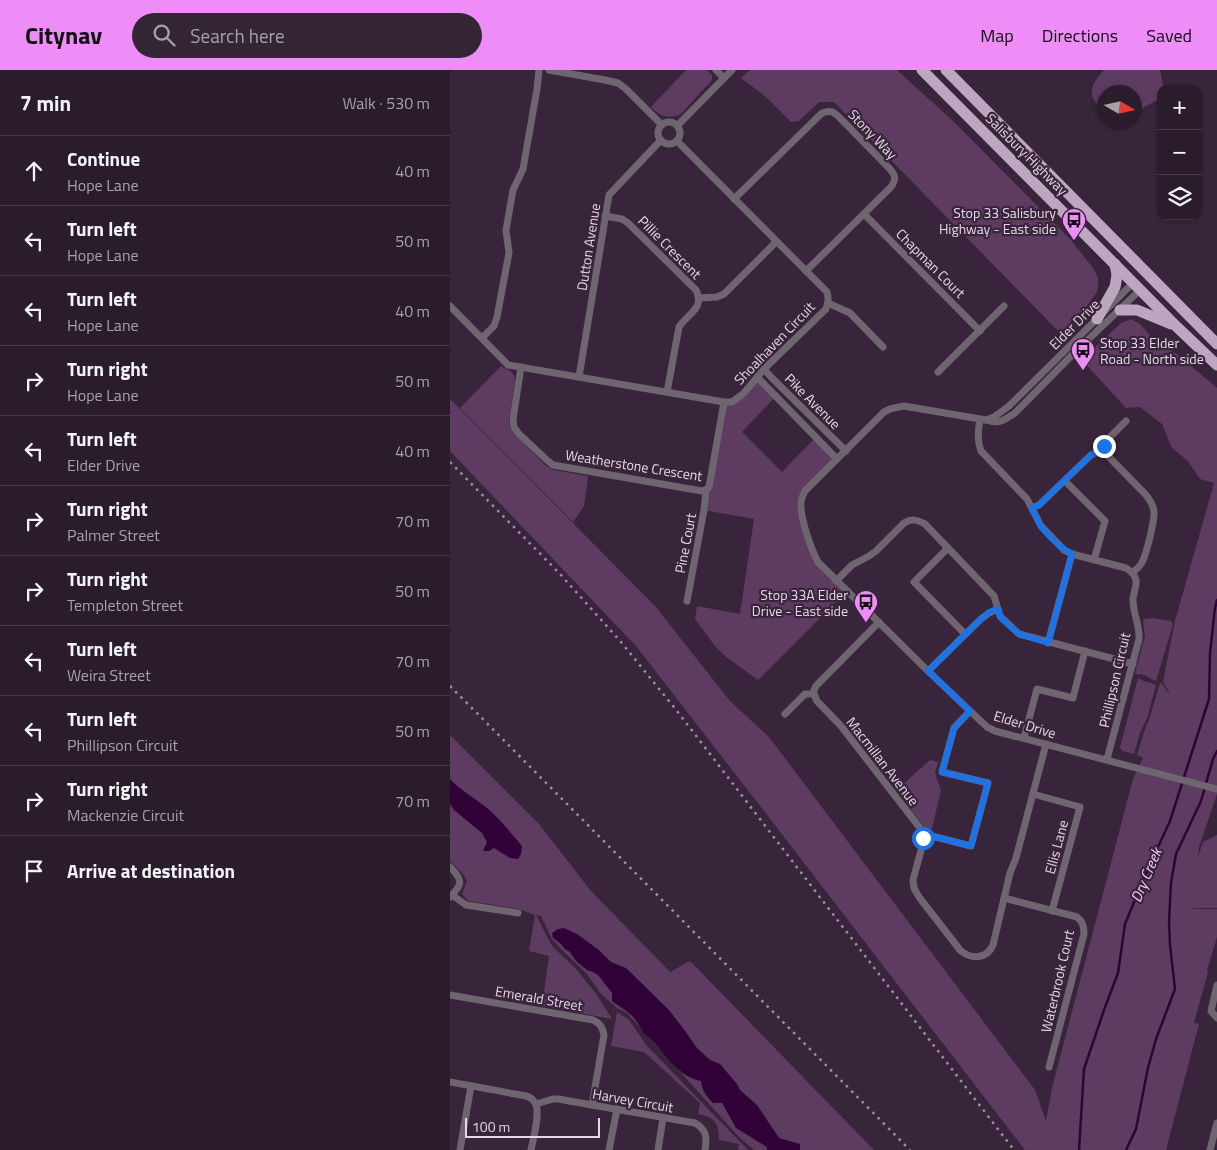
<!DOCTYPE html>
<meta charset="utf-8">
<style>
body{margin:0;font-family:"Titillium Web",sans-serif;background:#332534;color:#f1f3f6}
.controls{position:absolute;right:15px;top:15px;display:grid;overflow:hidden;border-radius:10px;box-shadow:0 1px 4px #0004}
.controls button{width:45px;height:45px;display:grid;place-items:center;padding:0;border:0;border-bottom:1px solid #473a48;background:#2b1c2c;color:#f1f3f6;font:25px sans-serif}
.compass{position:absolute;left:647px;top:15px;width:45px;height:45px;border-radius:50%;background:#2b1c2c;box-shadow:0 1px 4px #0004;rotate:99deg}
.scale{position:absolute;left:15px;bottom:12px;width:135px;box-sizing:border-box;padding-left:5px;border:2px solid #e5d8e6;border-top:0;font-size:14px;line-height:18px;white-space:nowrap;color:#e5d8e6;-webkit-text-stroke:4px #39253b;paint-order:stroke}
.stop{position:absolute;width:15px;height:15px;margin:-11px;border:4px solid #1a73e8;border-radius:50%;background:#fff}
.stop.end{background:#1a73e8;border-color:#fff;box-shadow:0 1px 5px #0008}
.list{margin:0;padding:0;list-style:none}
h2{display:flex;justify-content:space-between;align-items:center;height:65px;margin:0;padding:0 20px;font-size:21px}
h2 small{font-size:16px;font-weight:400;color:#a6a1a9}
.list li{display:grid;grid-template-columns:32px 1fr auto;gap:15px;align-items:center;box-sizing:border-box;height:70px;padding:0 20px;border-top:1px solid #473a48}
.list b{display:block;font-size:19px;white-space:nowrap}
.list p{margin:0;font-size:16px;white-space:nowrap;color:#a6a1a9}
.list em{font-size:16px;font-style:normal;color:#a6a1a9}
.icon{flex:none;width:28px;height:28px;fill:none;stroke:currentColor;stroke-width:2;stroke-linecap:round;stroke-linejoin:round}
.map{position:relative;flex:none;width:767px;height:1080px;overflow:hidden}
header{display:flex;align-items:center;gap:30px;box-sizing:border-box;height:70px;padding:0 25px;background:#ee8cf8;color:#111}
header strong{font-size:24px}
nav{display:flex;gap:28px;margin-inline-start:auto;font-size:18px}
.search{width:350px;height:45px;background:#332534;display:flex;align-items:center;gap:12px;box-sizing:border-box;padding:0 18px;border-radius:28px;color:#a6a1a9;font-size:19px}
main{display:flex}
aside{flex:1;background:#2b1c2c}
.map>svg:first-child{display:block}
</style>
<header>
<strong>Citynav</strong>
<div class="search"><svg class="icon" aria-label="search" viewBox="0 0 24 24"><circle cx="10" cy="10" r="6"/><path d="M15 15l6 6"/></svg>Search here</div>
<nav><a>Map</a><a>Directions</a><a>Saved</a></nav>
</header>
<main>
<aside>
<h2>7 min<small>Walk · 530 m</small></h2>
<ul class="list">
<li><svg class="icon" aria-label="ahead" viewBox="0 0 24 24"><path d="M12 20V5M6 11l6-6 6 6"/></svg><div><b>Continue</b><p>Hope Lane</p></div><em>40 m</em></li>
<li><svg class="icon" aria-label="left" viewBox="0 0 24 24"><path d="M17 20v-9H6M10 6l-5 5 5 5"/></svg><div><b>Turn left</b><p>Hope Lane</p></div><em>50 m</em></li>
<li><svg class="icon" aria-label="left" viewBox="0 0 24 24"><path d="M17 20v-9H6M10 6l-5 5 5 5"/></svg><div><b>Turn left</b><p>Hope Lane</p></div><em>40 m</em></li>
<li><svg class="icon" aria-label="right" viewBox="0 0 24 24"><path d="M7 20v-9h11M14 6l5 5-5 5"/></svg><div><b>Turn right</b><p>Hope Lane</p></div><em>50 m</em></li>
<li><svg class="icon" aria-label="left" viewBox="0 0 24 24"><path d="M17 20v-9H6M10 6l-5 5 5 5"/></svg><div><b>Turn left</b><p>Elder Drive</p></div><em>40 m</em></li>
<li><svg class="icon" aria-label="right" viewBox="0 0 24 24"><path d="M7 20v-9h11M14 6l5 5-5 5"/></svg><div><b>Turn right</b><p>Palmer Street</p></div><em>70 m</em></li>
<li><svg class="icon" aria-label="right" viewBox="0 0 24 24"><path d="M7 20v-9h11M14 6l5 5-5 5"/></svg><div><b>Turn right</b><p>Templeton Street</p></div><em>50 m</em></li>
<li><svg class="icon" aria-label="left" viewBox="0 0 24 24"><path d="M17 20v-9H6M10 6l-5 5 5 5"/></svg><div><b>Turn left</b><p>Weira Street</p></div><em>70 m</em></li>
<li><svg class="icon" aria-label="left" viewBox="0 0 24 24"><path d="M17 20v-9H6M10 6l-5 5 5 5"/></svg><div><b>Turn left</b><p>Phillipson Circuit</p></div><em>50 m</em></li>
<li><svg class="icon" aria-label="right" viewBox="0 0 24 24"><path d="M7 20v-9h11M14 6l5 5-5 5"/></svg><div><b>Turn right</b><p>Mackenzie Circuit</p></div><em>70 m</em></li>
<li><svg class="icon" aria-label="arrive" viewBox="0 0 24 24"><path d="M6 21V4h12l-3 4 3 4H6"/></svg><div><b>Arrive at destination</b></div></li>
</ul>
</aside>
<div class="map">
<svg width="767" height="1080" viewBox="0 0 767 1080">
<rect width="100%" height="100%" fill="#39253b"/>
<!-- green -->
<g fill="#5e3c62">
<path d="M236,0H257L262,5V10L231,44C218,49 211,47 201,37Z"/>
<path d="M300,0H447L504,52L620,169L643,198L648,208V217L647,222L614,267L384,32H369L349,51L341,52L316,27L291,8Z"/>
<path d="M654,0H710L714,19H711V28L685,42L684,22H654V44V43C637,25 639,17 654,0Z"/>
<path d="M681,249L690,254L704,270L728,285L767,318V724L749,777L748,787L753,772L767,765V838H743V839H767V867L757,900L758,902L744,953L749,954L716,1080H575L331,763L186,576L0,381V329L205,536L280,631L319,667L585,1020L596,1051L602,1018L683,709L693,688L687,685L694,662L700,647L710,613H712L718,623L719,622L713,612L725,551L764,413L750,409L738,391L722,378L712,354L690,337L676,338L632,290L671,253Z"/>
<path d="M51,296C58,300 63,301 65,309L59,351L60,357L64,363L96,396L104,400L138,406L134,436L123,452L10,338Z"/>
<path d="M307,307L326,326L292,362L332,402L366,367L387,389L368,407L351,431L362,482L397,521L308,610L275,586L265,576L245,549L247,536L290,544L304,449L254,440L274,332L282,331Z"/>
<path d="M703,548L721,551L723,554L706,611C698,608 697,604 687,604L685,603L695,566L693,551L694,549Z"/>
<path d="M688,608C693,612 700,612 706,615L697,648L690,663L684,684L673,681L670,678Z"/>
<path d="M0,665L89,754L141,821L220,902L240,891L424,1080H304L289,1067L177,943L167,938L152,925L137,904L112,880L102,869L91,846L86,845L102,876L127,900L147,925L162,949L92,936L99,886L79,881L85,845L69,839L18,831L12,824L17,811L14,805L0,791Z"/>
<path d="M480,690L488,692L485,703L491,720L482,759H476L458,736L461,733L449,718Z"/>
<path d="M167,942L179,950L197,976L298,1080H288L289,1074L269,1070C269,1053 265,1047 248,1044L250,1033L194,982L161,976Z"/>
</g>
<!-- water -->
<g fill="#310237">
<path d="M0,709C11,721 25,728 37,738C50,749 61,763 72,776L71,784L68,789L60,788L44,778L39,781H33L37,772L32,763L4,740L0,734Z"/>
<path d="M114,858L127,864L149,880L161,892L176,898L218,939L233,958L247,978L260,990L270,994L287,1014L290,1020L307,1035L329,1068L350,1074V1080H317V1077L286,1058L272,1033H263C256,1026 252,1020 251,1011C230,1007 217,988 204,972C201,969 198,967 195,964C190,958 187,950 181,945C175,939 168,936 162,931V923L148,905L143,902L137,900L126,891L120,882L115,879L111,874L103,868L102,863L108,859Z"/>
</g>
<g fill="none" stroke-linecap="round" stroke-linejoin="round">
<!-- stream -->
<g stroke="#310237" stroke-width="2.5">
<path d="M629,1080L634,999L654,940L668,903L675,854L697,801L720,751L759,629L760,583L765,538L767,530"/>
<path d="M676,1080L686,1059L698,998L706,969L725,919L720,875L719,851L721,813L726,784L751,731L763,689L767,681"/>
</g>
<!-- minor -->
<g stroke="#6f6570" stroke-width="7">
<path d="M99,0L155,10L168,13L176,19L212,55"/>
<path d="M266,0L274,8"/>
<circle cx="219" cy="63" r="11"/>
<path d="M227,56L282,0"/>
<path d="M284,129L372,43C380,40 383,41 389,47L440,99C446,106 446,110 441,117L356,201"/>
<path d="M414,144L530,261"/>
<path d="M155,146L172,149L178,153L246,220C255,239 238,243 229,257L217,322"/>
<path d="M690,220L623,284L565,343C553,351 549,354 536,350L454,336L440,339L434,342L355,421C353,425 351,429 351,433C350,448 361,479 368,492L478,601L537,657L545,661L767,719"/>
<path d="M249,228L267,227L274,224L326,172"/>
<path d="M378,233L400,243L433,277"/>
<path d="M0,236L58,295L274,332H282L294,323L314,299L376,239C378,233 379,229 377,222L227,71"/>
<path d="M32,268L44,256L47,247L59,183L56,160L63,120L73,99L87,19L89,0"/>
<path d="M71,297L63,349L64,357L69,364L98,391L103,395L246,420L252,421L256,420"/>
<path d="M314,299L322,308L396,381"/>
<path d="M488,302L554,236"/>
<path d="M129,307L159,125L211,70"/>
<path d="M307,307L387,389"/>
<path d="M530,350C528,361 527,370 531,381L577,429L591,456L614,480L622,484L676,498C681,501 685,505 686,510C687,517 683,523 683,530C683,543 690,556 689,569L657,689"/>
<path d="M536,350L544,347L559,336L683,213"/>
<path d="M651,383L656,371L676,351"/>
<path d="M615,411L655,451L644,490"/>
<path d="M582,438L589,435L641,385C648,381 651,383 658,386L696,425C700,430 704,436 704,443C704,453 696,487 691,494C689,498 685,500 682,503"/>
<path d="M498,478L464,512L515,564"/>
<path d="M386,511L402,495L419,486L426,481L454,453C462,448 467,450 475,454L544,526L550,546L569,564L683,594"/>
<path d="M237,531L254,440L256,420L259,417L274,332"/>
<path d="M429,552L366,616L364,620V624L367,631L391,656L470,758L473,768V773L463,810L464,818L469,827L510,880C521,890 537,889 543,875L560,803L566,788L596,674"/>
<path d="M598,573L622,484"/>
<path d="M478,601L531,549L539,543L548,539"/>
<path d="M335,644L355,624H364"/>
<path d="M574,668L587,619L623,628L635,581"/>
<path d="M583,724L630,737L602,841"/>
<path d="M473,768L482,766L521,776L538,713L492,702L504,658L520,641"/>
<path d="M0,797C13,810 13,814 0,827"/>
<path d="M2,825L16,835L68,843"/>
<path d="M554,828L627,847C633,852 634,857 634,864L599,997"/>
<path d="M767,915L761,941L767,948"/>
<path d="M0,925L143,950C150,953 153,958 154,965L142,1035"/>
<path d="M0,1012L76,1026C80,1027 83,1029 85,1033C91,1042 83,1069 81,1080"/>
<path d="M86,1034L103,1029H108L245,1053C257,1060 257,1068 255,1080"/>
<path d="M10,1080L21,1016"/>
<path d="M159,1080L167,1039"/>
<path d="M208,1080L213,1048"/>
<path d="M760,1080L767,1053"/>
</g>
<!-- trunk -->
<g stroke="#bda6bf" stroke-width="11">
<path d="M472,0L727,257L767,295"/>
<path d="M496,0L767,274"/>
<path d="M670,240H687L721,254"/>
<path d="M647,249L665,217L667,205L665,194"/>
</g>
<!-- rail -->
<g stroke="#9f90a1" stroke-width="2.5" stroke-dasharray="2.5 5" stroke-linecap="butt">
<path d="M0,392L110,504L171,572L227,641L564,1080"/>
<path d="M0,616L460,1080"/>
</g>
</g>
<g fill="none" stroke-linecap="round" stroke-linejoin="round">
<!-- route -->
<path stroke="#1a73e8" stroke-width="6" d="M473,768L482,766L521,776L538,713L492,702L504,658L520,641L478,601L531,549L539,542L548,539L550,546L552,549L569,564L598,573L622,484C611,479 595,463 589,453C586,448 585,443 582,438L589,435L594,430L641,385L645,383H651L654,376"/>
</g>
<!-- icons -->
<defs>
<g id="bus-pin" transform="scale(1.25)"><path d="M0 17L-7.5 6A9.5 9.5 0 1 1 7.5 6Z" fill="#ee8cf8" stroke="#39253b"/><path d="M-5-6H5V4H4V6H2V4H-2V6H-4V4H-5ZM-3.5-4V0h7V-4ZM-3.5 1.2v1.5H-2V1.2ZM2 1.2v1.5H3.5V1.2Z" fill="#111"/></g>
</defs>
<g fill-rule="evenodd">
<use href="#bus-pin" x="624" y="150"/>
<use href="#bus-pin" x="633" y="280"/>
<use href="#bus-pin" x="416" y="532"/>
</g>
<g text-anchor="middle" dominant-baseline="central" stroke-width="4.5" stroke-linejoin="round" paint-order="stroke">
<!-- street labels -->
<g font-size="14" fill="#e5d8e6" stroke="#39253b">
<text transform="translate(423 64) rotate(46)">Stony Way</text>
<text transform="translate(577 84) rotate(45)">Salisbury Highway</text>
<text transform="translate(138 177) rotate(-81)">Dutton Avenue</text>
<text transform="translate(220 177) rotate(45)">Pillie Crescent</text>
<text transform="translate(481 193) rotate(45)">Chapman Court</text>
<text transform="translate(624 254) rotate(-45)">Elder Drive</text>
<text transform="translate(324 273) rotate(-46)">Shoalhaven Circuit</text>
<text transform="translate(363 331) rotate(45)">Pike Avenue</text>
<text transform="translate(184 395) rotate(9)">Weatherstone Crescent</text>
<text transform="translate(235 473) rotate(-79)">Pine Court</text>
<text transform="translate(664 610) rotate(-77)">Phillipson Circuit</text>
<text transform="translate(575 654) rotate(17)">Elder Drive</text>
<text transform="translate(433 691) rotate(52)">Macmillan Avenue</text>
<text transform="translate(606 777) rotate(-75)">Ellis Lane</text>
<text transform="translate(607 911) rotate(-77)">Waterbrook Court</text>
<text transform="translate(89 928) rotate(10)">Emerald Street</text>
<text transform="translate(183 1030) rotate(10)">Harvey Circuit</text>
</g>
<!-- poi labels -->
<g font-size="14" fill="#e5d8e6" stroke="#39253b" text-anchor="end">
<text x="606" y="142">Stop 33 Salisbury<tspan x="606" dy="16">Highway - East side</tspan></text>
<text x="650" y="272" text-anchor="start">Stop 33 Elder<tspan x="650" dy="16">Road - North side</tspan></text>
<text x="398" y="524">Stop 33A Elder<tspan x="398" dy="16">Drive - East side</tspan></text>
</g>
<!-- water labels -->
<g font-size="15" font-style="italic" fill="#f8ccfb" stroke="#39253b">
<text transform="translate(696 805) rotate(-67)">Dry Creek</text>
</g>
</g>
</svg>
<div class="controls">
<button>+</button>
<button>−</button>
<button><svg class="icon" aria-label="layers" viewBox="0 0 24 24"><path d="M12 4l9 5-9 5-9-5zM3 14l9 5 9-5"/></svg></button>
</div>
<svg class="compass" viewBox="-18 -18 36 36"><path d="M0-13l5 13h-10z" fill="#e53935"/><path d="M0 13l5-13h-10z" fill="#a6a1a9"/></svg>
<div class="scale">100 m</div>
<div class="stop" style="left:473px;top:768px"></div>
<div class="stop end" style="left:654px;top:376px"></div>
</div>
</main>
